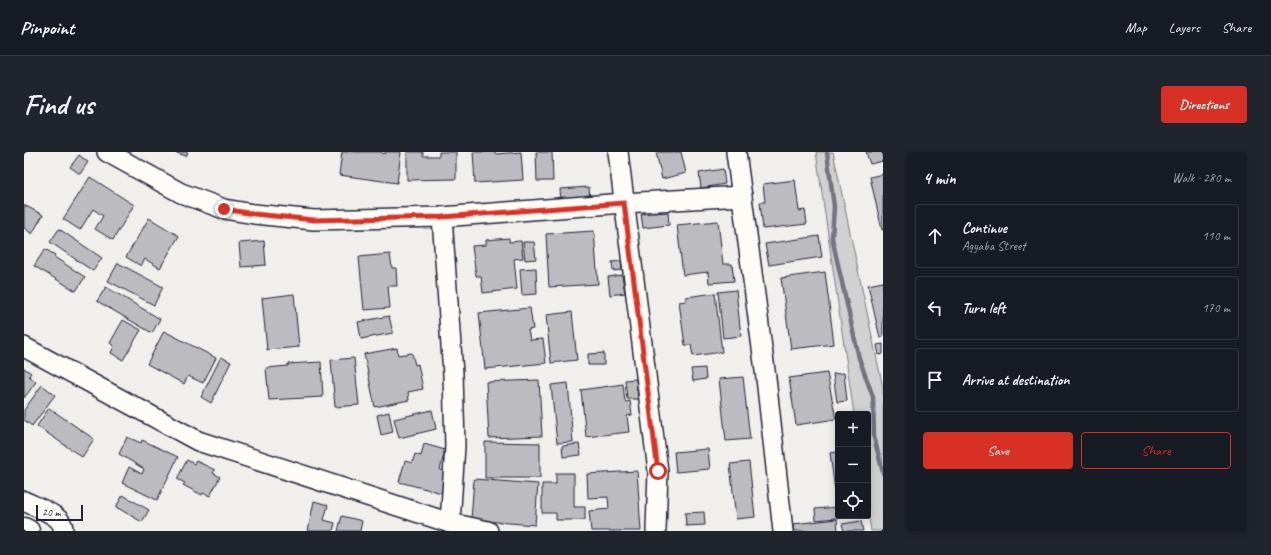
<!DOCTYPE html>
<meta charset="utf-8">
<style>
body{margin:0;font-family:Caveat,sans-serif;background:#20242c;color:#f1f3f6}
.controls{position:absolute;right:12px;bottom:12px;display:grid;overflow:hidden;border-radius:4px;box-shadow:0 2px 10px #0003}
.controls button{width:36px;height:36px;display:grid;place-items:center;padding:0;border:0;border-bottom:1px solid #363941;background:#171b24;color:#f1f3f6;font:20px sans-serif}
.scale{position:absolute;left:12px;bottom:10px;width:47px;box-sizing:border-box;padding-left:4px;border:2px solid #22223b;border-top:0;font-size:11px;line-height:14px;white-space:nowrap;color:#22223b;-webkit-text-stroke:3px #fdfcf7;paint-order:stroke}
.stop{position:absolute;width:12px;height:12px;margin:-9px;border:3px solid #d93025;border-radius:50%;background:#fff}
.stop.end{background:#d93025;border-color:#fff;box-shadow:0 1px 4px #0008}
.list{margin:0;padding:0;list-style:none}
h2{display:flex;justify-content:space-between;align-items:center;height:52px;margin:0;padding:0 16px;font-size:17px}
h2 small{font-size:13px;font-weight:400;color:#9ea1a6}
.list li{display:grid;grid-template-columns:26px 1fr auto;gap:12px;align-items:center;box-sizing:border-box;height:64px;margin:0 8px 8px;padding:0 8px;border:1px solid #363941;border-radius:4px}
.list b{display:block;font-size:15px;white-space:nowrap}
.list p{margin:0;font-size:13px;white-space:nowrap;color:#9ea1a6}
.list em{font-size:13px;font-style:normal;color:#9ea1a6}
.actions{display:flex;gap:8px;padding:12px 16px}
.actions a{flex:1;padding:9px 0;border:1px solid #d93025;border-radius:4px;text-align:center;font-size:14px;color:#d93025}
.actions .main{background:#d93025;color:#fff}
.icon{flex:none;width:22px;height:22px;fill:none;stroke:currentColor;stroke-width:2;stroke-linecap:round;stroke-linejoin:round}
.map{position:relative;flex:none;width:859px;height:379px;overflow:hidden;border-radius:4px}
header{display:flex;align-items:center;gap:24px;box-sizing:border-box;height:56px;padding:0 20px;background:#171b24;border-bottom:1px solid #363941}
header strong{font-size:19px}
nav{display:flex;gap:22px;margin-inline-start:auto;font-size:14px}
.intro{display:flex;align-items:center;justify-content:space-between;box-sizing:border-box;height:96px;padding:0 24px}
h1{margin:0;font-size:28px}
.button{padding:10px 18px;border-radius:4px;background:#d93025;color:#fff;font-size:14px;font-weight:700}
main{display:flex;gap:24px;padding:0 24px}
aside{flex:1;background:#171b24;border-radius:4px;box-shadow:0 2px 10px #0003}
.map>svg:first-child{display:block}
</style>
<header>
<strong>Pinpoint</strong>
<nav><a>Map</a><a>Layers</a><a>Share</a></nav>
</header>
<div class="intro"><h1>Find us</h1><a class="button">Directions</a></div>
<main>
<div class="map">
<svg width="859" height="379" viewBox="0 0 859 379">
<rect width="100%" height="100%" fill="#f0efec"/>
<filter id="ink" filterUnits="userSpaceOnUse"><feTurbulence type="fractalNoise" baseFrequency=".025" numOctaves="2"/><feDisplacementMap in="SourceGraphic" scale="8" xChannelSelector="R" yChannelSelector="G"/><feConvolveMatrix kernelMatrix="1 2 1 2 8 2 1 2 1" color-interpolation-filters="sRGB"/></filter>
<g filter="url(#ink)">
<!-- green -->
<path fill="#d2d1d1" stroke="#7a7a86" d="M792,0H809L859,236V379H847L844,360V262H830Z"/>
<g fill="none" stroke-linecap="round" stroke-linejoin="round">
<!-- stream -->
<path stroke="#737381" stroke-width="4.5" d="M803,0L810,55L808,86L835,206L849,245L850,285L859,321"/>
</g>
<!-- building -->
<g fill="#bcbcc0" stroke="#22223b">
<path d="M150,0H164L162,4Z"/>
<path d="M318,0H356L361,2V0H377L373,31L315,23Z"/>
<path d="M383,0H399V4H415V0H432V27L383,28Z"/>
<path d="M449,0H471L472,2L497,0L499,28L451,31Z"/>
<path d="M512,0H528L529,29H513Z"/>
<path d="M632,0H657L662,21L638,27Z"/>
<path d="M842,0H859V9L846,12Z"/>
<path d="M55,3L64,10L56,22L46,15Z"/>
<path d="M699,17L701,32L677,36L675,21Z"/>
<path d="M859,22V78H858L846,25Z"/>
<path d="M66,25L110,53L89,88L71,77L79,64L69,57L56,78L39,67Z"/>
<path d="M771,28L775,59L781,58L783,72L739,77L736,50H741L739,32Z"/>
<path d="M565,35L566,48L537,49L536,37Z"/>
<path d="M0,53L19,63L8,82L0,76Z"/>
<path d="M644,60L645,73L619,76L617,62Z"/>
<path d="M125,66L155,84L136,116L121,107L117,114L102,105Z"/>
<path d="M694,69L699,112H708L710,129L685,131L684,120L659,123L653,73Z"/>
<path d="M35,77L78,106L69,119L26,90Z"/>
<path d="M570,79L574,132L525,135L522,82Z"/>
<path d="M795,84L798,105L745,113L741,92Z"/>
<path d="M485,86V90L497,89L499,106L490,107L493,137L459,141L457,124H452L448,94L462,93V88Z"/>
<path d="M240,89L242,113L217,115L215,91Z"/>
<path d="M499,90H510L512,107L501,108Z"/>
<path d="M21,97L31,103L30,105L61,125L52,139L10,114Z"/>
<path d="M366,102L368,116H372L373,134H364L366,156L340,158L335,105Z"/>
<path d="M597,109L598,118L589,119L588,110Z"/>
<path d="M94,111L139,135L130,153L84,129Z"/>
<path d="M512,116L513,142L498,143L496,117Z"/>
<path d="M801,120L810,192L767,197L757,126Z"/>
<path d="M598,123L601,141L586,143L584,125Z"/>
<path d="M859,130V185L856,186L844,133Z"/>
<path d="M82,135L136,167L128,181L73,149Z"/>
<path d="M712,138L717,184L699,186L694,140Z"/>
<path d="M691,141L698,200L669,204L667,193H661L655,150L662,149V145Z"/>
<path d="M270,142L275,195L243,198L238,146Z"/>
<path d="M506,156L509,177L504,178L506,188L519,187L522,211L461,217L455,161Z"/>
<path d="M548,160L553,208L527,211L522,163Z"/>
<path d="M365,164L369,181L337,187L334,170Z"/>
<path d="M99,168L117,178L99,208L87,201L90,194L86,191Z"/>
<path d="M140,179L192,206L179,231L164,224L160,232L123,212Z"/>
<path d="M859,192V202L855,203L853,193Z"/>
<path d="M373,196L374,203L388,201L391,213L394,212L399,237L384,240L385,248L351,255L340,202Z"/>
<path d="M580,201V213H564V202Z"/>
<path d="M197,205L207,210L187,251L177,245Z"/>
<path d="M330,206L335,253L311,255L307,208Z"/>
<path d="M297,210L299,245L245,248L242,216L264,214V212Z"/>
<path d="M0,216L7,221L5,224L12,230L0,246Z"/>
<path d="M681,216L682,227L669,229L667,217Z"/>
<path d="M803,221L812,267L772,273L765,226Z"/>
<path d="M820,221L823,249L813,250L809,222Z"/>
<path d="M719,225L726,287L702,289L695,227Z"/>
<path d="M612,227L614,247H603L601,228Z"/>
<path d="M515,228L518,284L465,286L462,230Z"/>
<path d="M544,231L549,290L533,291L527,233Z"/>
<path d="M599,232L601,250L606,249L608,263L603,264L605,280L562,285L557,238Z"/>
<path d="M18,233L31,243L8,274L0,268V258Z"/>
<path d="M25,256L70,287L58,305L13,274Z"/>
<path d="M408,258L412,277L375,286L370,267Z"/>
<path d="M365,260L369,280L357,283L353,263Z"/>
<path d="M103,285L117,291L118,288L154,305L133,348L98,331L105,315L118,322L120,317L95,302Z"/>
<path d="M461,290L516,291V326H461Z"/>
<path d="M400,292L421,298L416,318L423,320L418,341L375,330L381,309L388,311L391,302L397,304Z"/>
<path d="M555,292L557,303L539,305L538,294Z"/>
<path d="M684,297L686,317L652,320L650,300Z"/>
<path d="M814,300V354H813L806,301Z"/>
<path d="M163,308L170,312L172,309L191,318L189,321L196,325L186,344L179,341L178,343L159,333L161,331L153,327Z"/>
<path d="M725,310L731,365L712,367L706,312Z"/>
<path d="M613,319L617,379H567L565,359L585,357L584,345L564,346L563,322Z"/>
<path d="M532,321H550V355H561V368H532V361H518V332H532Z"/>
<path d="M450,327L514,332L511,373L447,368Z"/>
<path d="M99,343L125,358L118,370L92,355Z"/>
<path d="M290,349L304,353L300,368L311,371L309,379H284Z"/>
<path d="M814,355V364H832L792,368L791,357Z"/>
<path d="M680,360L681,373L662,374L661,361Z"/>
<path d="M318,364L338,369L336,379H314Z"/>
<path d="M813,367L814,379H770L769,372Z"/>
<path d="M837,369L839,379H820L818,372Z"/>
</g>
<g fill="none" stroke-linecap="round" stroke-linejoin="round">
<!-- minor casing -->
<g stroke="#22223b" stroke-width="22">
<g id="minor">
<path d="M83,0L157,41L200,57L230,62L290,68L418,65L600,51L718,44"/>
<path d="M594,0L634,319L632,379"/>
<path d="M712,0L742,226L759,379"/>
<path d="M418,65L429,222L431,294L426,371"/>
<path d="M0,195L174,289L426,371L464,379"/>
<path d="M0,349C11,355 41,363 39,379"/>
</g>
</g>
<!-- highway casing -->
<g stroke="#22223b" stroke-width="25">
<path id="highway" d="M0,377L4,379"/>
</g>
<!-- minor -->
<use href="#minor" stroke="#fdfcf7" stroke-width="19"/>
<!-- highway -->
<use href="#highway" stroke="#fdfcf7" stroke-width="22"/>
</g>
</g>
<g fill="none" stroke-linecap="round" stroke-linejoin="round" filter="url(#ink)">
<!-- route -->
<path stroke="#d93025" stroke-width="5" d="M200,57L230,62L290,68L418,65L600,51L634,319"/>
</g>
</svg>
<div class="controls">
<button>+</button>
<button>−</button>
<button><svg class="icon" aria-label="locate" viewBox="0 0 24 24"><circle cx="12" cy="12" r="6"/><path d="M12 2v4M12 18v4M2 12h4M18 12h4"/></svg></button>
</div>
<div class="scale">20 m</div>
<div class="stop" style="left:634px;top:319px"></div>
<div class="stop end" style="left:200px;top:57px"></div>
</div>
<aside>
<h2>4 min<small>Walk · 280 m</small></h2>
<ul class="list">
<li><svg class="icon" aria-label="ahead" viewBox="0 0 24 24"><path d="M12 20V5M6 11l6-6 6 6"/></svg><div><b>Continue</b><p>Agyaba Street</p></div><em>110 m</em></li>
<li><svg class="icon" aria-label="left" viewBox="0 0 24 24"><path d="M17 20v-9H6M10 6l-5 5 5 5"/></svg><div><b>Turn left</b></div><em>170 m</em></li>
<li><svg class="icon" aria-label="arrive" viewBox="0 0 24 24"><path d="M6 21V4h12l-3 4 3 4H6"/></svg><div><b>Arrive at destination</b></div></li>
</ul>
<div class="actions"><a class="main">Save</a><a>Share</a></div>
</aside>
</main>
